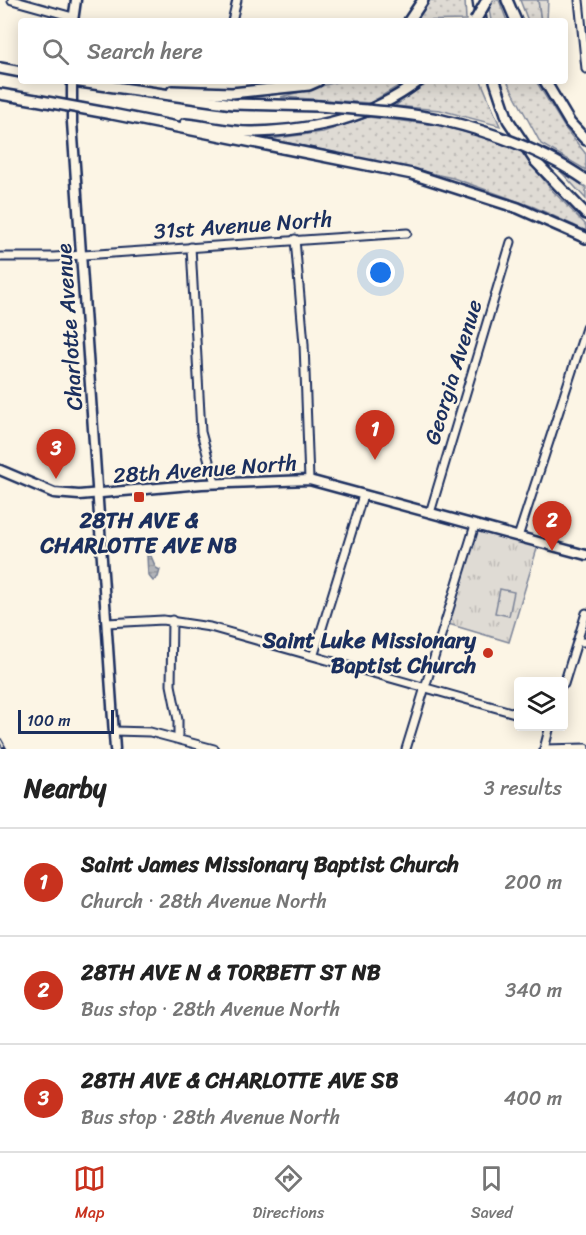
<!DOCTYPE html>
<meta charset="utf-8">
<style>
body{margin:0;font-family:Sriracha,sans-serif;background:#f2f2f2;color:#222}
.controls{position:absolute;right:18px;bottom:18px;display:grid;overflow:hidden;border-radius:6px;box-shadow:0 3px 15px #0003}
.controls button{width:54px;height:54px;display:grid;place-items:center;padding:0;border:0;border-bottom:2px solid #e0e0e0;background:#fff;color:#222;font:30px sans-serif}
.scale{position:absolute;left:18px;bottom:15px;width:96px;box-sizing:border-box;padding-left:6px;border:3px solid #1b2f5e;border-top:0;font-size:16px;line-height:21px;white-space:nowrap;color:#1b2f5e;-webkit-text-stroke:4px #fcf5e5;paint-order:stroke}
.you{position:absolute;left:381px;top:273px;width:21px;height:21px;margin:-15px;border:4px solid #fff;border-radius:50%;background:#1a73e8;box-shadow:0 0 0 9px #1a73e833}
.badge{display:grid;place-items:center;width:39px;height:39px;border-radius:50%;background:#c8321e;color:#fff;font-size:20px;font-weight:700}
.pin{position:absolute;translate:-50% -50px;filter:drop-shadow(0 2px 3px #0008)}
.pin::after{content:'';position:absolute;top:32px;width:21px;height:18px;background:inherit;clip-path:polygon(0 0,100% 0,50% 100%)}
.list{margin:0;padding:0;list-style:none}
h2{display:flex;justify-content:space-between;align-items:center;height:78px;margin:0;padding:0 24px;font-size:26px}
h2 small{font-size:20px;font-weight:400;color:#767676}
.list li{display:grid;grid-template-columns:39px 1fr auto;gap:18px;align-items:center;box-sizing:border-box;height:108px;padding:0 24px;border-top:2px solid #e0e0e0}
.list b{display:block;font-size:22px;white-space:nowrap}
.list p{margin:0;font-size:20px;white-space:nowrap;color:#767676}
.list em{font-size:20px;font-style:normal;color:#767676}
.icon{flex:none;width:33px;height:33px;fill:none;stroke:currentColor;stroke-width:2;stroke-linecap:round;stroke-linejoin:round}
.map{position:relative;flex:none;width:586px;height:749px;overflow:hidden}
.search{position:absolute;background:#fff;box-shadow:0 3px 15px #0003;left:18px;right:18px;top:18px;height:66px;display:flex;align-items:center;gap:15px;box-sizing:border-box;padding:0 21px;border-radius:6px;color:#767676;font-size:22px}
.sheet{height:402px;background:#fff}
nav{display:flex;justify-content:space-around;align-items:center;box-sizing:border-box;height:84px;border-top:2px solid #e0e0e0;background:#fff;font-size:16px;color:#767676}
nav a{display:grid;justify-items:center;gap:3px}
nav .on{color:#c8321e}
.map>svg:first-child{display:block}
</style>
<div class="map">
<svg width="586" height="749" viewBox="0 0 586 749">
<defs>
<pattern id="grass-dots" width="8" height="8" patternUnits="userSpaceOnUse" patternTransform="scale(1.5)"><rect width="8" height="8" fill="#dfdbd4"/><path d="M2 2h.1M6 6h.1" fill="none" stroke="#bfbcb8" stroke-width="1.8" stroke-linecap="round"/></pattern>
<pattern id="forest-firs" width="22" height="20" patternUnits="userSpaceOnUse" patternTransform="scale(1.5)"><rect width="22" height="20" fill="#dfdbd4"/><path d="M5 1l3.5 6h-7zM16 11l3.5 6h-7z" fill="#bfbcb8"/></pattern>
<pattern id="park-tufts" width="24" height="20" patternUnits="userSpaceOnUse" patternTransform="scale(1.5)"><rect width="24" height="20" fill="#dfdbd4"/><path d="M3 7l-1-3M5 7V3M7 7l1-3M15 17l-1-3M17 17v-4M19 17l1-3" fill="none" stroke="#bfbcb8"/></pattern>
<pattern id="water-rules" width="6" height="5" patternUnits="userSpaceOnUse" patternTransform="scale(1.5)"><rect width="6" height="5" fill="#b2b4b8"/><path d="M0 2.5h6" fill="none" stroke="#909399"/></pattern>
</defs>
<rect width="100%" height="100%" fill="#fcf5e5"/>
<filter id="ink" filterUnits="userSpaceOnUse"><feTurbulence type="fractalNoise" baseFrequency=".0167" numOctaves="2"/><feDisplacementMap in="SourceGraphic" scale="12" xChannelSelector="R" yChannelSelector="G"/><feConvolveMatrix kernelMatrix="1 2 1 2 8 2 1 2 1" color-interpolation-filters="sRGB"/></filter>
<g filter="url(#ink)">
<!-- grass -->
<g fill="url(#grass-dots)" stroke="#7d8599" stroke-width="1.5">
<path d="M429,0H465L466,20L415,21Z"/>
<path d="M493,0H499L507,21H491L489,8Z"/>
<path d="M520,0H538L541,21H528Z"/>
<path d="M340,81H407L370,103L281,97Z"/>
<path d="M430,81H481L500,126L440,110L395,106Z"/>
<path d="M507,81H536L565,128L586,154V170L541,144Z"/>
<path d="M368,117L438,125L488,138L521,151L551,189L586,225V231L534,207L453,178L270,139L323,132Z"/>
<path d="M561,172L586,187V199L564,175Z"/>
</g>
<!-- forest -->
<path fill="url(#forest-firs)" stroke="#7d8599" stroke-width="1.5" d="M538,0H548L547,21H541Z"/>
<!-- park -->
<path fill="url(#park-tufts)" stroke="#7d8599" stroke-width="1.5" d="M475,525L539,542L509,642L445,623Z"/>
<!-- pitch -->
<path fill="#dfdbd4" stroke="#7d8599" stroke-width="1.5" d="M500,589L514,592L509,616L495,613Z"/>
<!-- water -->
<path fill="url(#water-rules)" stroke="#767f94" stroke-width="1.5" d="M147,556H151L156,568L160,570L158,577L153,581L148,575Z"/>
<g fill="none" stroke-linecap="round" stroke-linejoin="round">
<!-- minor casing -->
<g stroke="#1b2f5e" stroke-width="11">
<g id="minor">
<path d="M12,0L73,17"/>
<path d="M579,0L586,69"/>
<path d="M232,21L237,0"/>
<path d="M295,239L304,344L309,480"/>
<path d="M191,247L201,432L215,483"/>
<path d="M0,257H54L407,233"/>
<path d="M430,513L511,242"/>
<path d="M518,537L586,328"/>
<path d="M172,620L171,685L178,720V739"/>
<path d="M107,623L163,620L210,627L518,714"/>
<path d="M577,642H586"/>
<path d="M314,654L363,495"/>
<path d="M564,684L586,613"/>
<path d="M114,731L150,732L214,749"/>
<path d="M406,749L475,525"/>
<path d="M544,749L586,748"/>
<path d="M544,749L550,726"/>
</g>
</g>
<!-- major casing -->
<g stroke="#1b2f5e" stroke-width="13">
<g id="major">
<path d="M73,21L76,0"/>
<path d="M72,81V122L115,749"/>
<path d="M0,470L54,493L79,495L202,484L309,480L586,555"/>
</g>
</g>
<!-- highway casing -->
<g stroke="#1b2f5e" stroke-width="14">
<g id="highway">
<path d="M478,0L481,21"/>
<path d="M507,0L516,21"/>
<path d="M409,21L423,0"/>
<path d="M0,68L21,72"/>
<path d="M73,81L233,104L318,106"/>
<path d="M495,81L508,120L536,162L586,214"/>
<path d="M545,81L570,123L586,140"/>
<path d="M172,91L232,93L309,85L318,81"/>
<path d="M0,94L36,100"/>
<path d="M112,114L412,174L518,208L586,238"/>
<path d="M185,124C208,126 232,133 254,132C316,130 370,118 419,81"/>
</g>
</g>
<!-- minor -->
<use href="#minor" stroke="#fcf5e5" stroke-width="7"/>
<!-- major -->
<use href="#major" stroke="#fcf5e5" stroke-width="8"/>
<!-- highway -->
<use href="#highway" stroke="#fcf5e5" stroke-width="9"/>
<!-- rail casing -->
<g stroke="#1b2f5e" stroke-width="4.5">
<path id="rail" d="M0,740L5,749"/>
</g>
<!-- rail -->
<use href="#rail" stroke="#fcf5e5" stroke-width="2" stroke-dasharray="7" stroke-linecap="butt"/>
<!-- highway-bridge casing -->
<g stroke="#1b2f5e" stroke-width="14" stroke-linecap="butt">
<g id="highway-bridge">
<path d="M475,21L487,0"/>
<path d="M36,100L112,114"/>
<path d="M318,106C358,110 402,111 442,120C492,132 543,150 586,180"/>
</g>
</g>
<!-- highway-bridge -->
<use href="#highway-bridge" stroke="#fcf5e5" stroke-width="9"/>
</g>
</g>
<!-- markers -->
<g fill="#c8321e" stroke="#fcf5e5" stroke-width="2">
<rect x="133" y="491" width="12" height="12" rx="3"/>
<circle cx="488" cy="653" r="6"/>
</g>
<g text-anchor="middle" dominant-baseline="central" stroke-width="4.5" stroke-linejoin="round" paint-order="stroke">
<!-- street labels -->
<g font-size="22" fill="#1b2f5e" stroke="#fcf5e5">
<text transform="translate(243 225) rotate(-4)">31st Avenue North</text>
<text transform="translate(69 327) rotate(-94)">Charlotte Avenue</text>
<text transform="translate(453 372) rotate(-73)">Georgia Avenue</text>
<text transform="translate(205 469) rotate(-4)">28th Avenue North</text>
</g>
<!-- poi labels -->
<g font-size="22" font-weight="bold" fill="#1b2f5e" stroke="#fcf5e5">
<text x="139" y="520">28TH AVE &amp;<tspan x="139" dy="25">CHARLOTTE AVE NB</tspan></text>
<text x="476" y="640" text-anchor="end">Saint Luke Missionary<tspan x="476" dy="25">Baptist Church</tspan></text>
</g>
</g>
</svg>
<div class="controls">
<button><svg class="icon" aria-label="layers" viewBox="0 0 24 24"><path d="M12 4l9 5-9 5-9-5zM3 14l9 5 9-5"/></svg></button>
</div>
<div class="scale">100 m</div>
<div class="you"></div>
<div class="pin badge" style="left:375px;top:460px">1</div>
<div class="pin badge" style="left:552px;top:551px">2</div>
<div class="pin badge" style="left:56px;top:479px">3</div>
<div class="search"><svg class="icon" aria-label="search" viewBox="0 0 24 24"><circle cx="10" cy="10" r="6"/><path d="M15 15l6 6"/></svg>Search here</div>
</div>
<section class="sheet">
<h2>Nearby<small>3 results</small></h2>
<ul class="list">
<li><span class="badge">1</span><div><b>Saint James Missionary Baptist Church</b><p>Church · 28th Avenue North</p></div><em>200 m</em></li>
<li><span class="badge">2</span><div><b>28TH AVE N &amp; TORBETT ST NB</b><p>Bus stop · 28th Avenue North</p></div><em>340 m</em></li>
<li><span class="badge">3</span><div><b>28TH AVE &amp; CHARLOTTE AVE SB</b><p>Bus stop · 28th Avenue North</p></div><em>400 m</em></li>
</ul>
</section>
<nav>
<a class="on"><svg class="icon" aria-label="map" viewBox="0 0 24 24"><path d="M3 6l6-2 6 2 6-2v14l-6 2-6-2-6 2zM9 4v14M15 6v14"/></svg>Map</a>
<a><svg class="icon" aria-label="directions" viewBox="0 0 24 24"><path d="M12 3l9 9-9 9-9-9zM9 14v-3h6M13 9l2 2-2 2"/></svg>Directions</a>
<a><svg class="icon" aria-label="saved" viewBox="0 0 24 24"><path d="M7 4h10v16l-5-4-5 4z"/></svg>Saved</a>
</nav>
